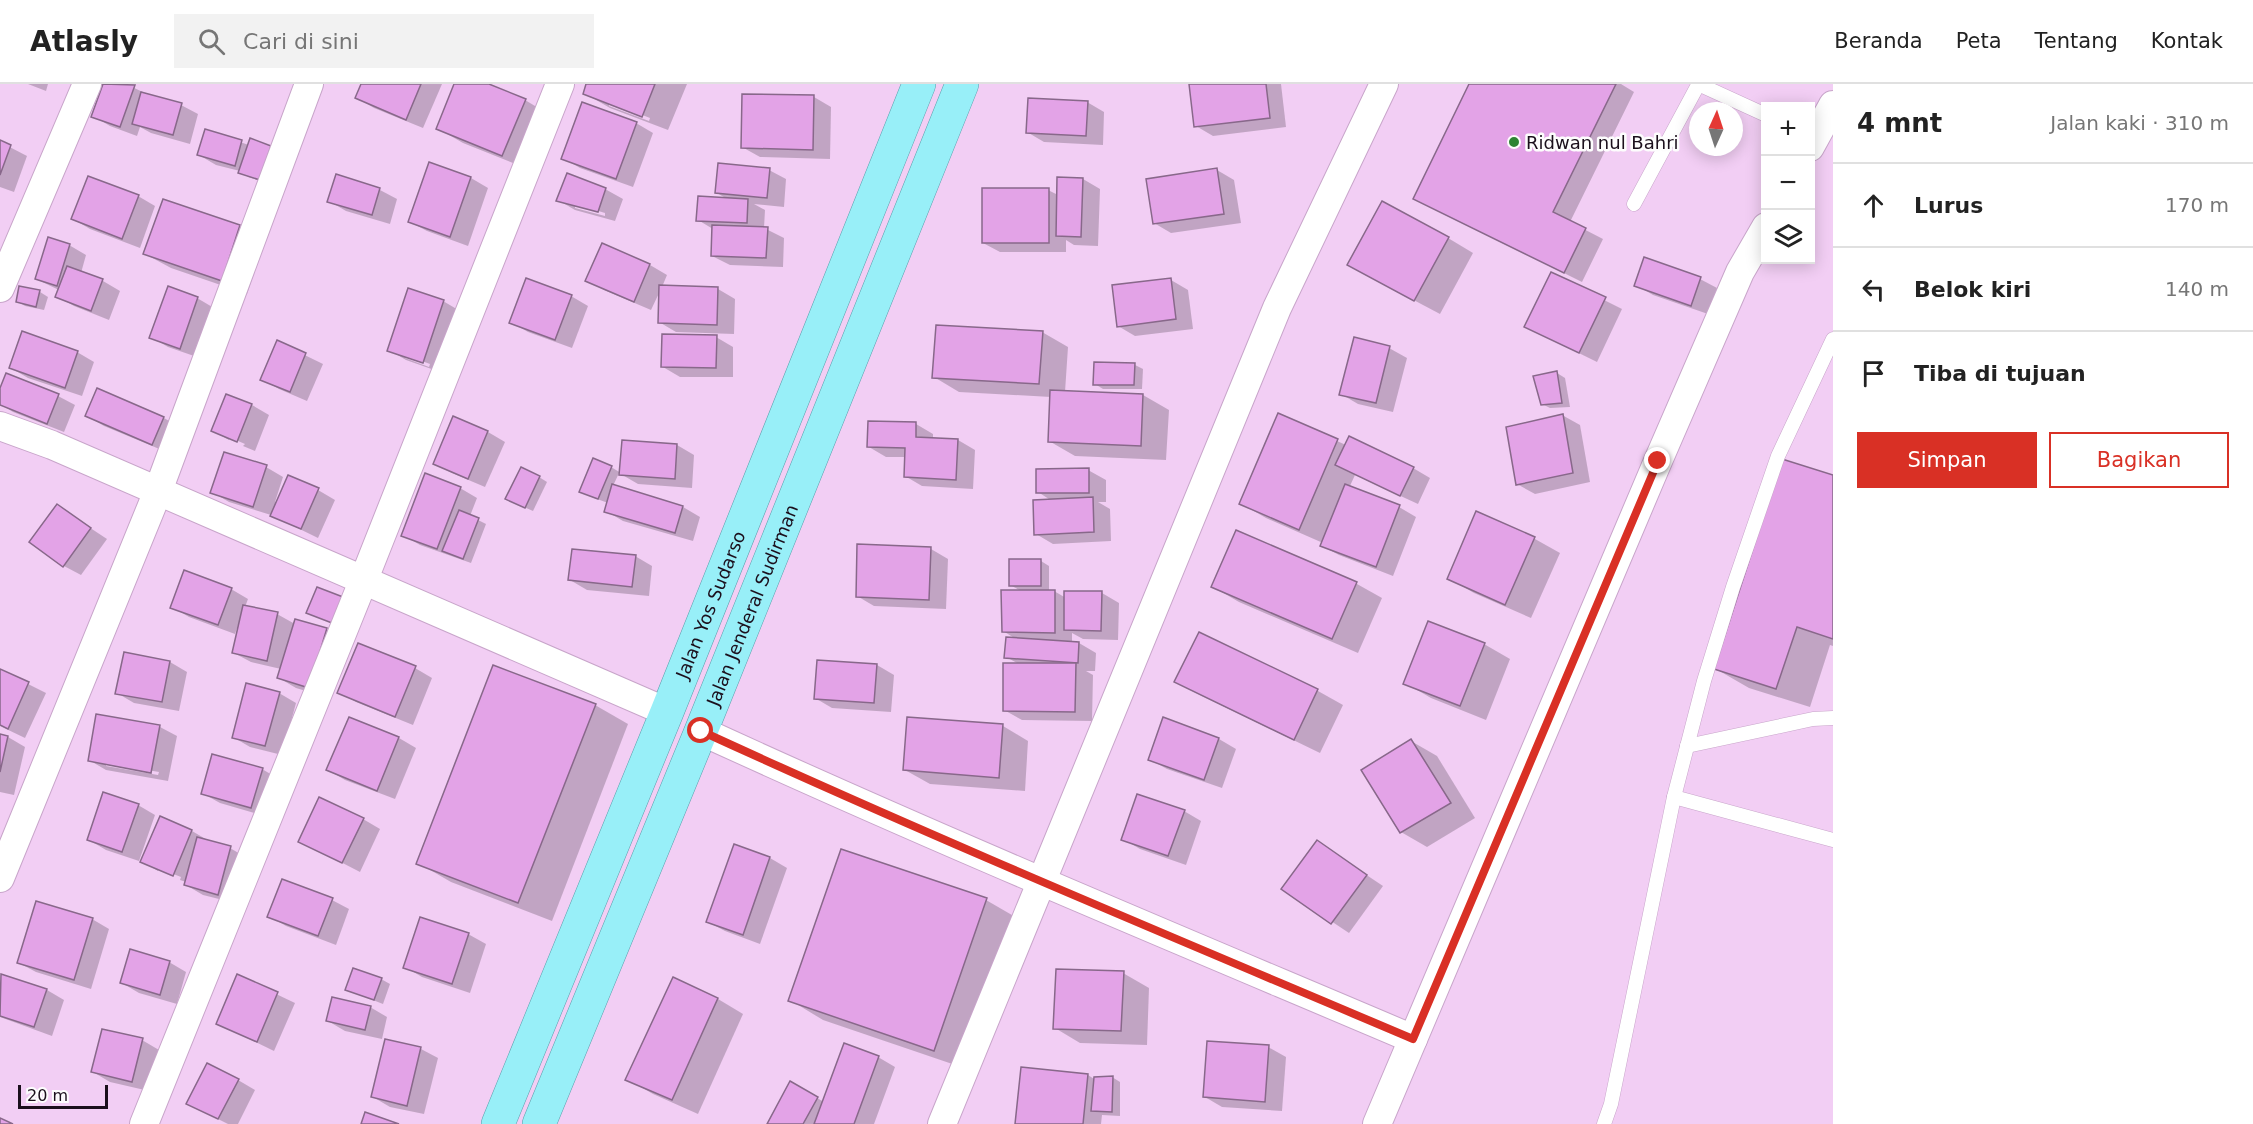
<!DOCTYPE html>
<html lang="id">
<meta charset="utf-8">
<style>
body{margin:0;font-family:"DejaVu Sans",sans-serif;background:#f2f2f2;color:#222}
.controls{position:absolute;right:18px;top:18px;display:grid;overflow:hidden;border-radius:0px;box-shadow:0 3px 15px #0003}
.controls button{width:54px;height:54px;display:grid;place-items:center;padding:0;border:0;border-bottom:2px solid #e0e0e0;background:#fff;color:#222;font:30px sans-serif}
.compass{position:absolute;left:1689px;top:18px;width:54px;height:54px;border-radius:50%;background:#fff;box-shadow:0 3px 15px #0003;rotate:3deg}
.scale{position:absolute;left:18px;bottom:15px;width:90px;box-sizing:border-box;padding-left:6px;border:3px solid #1b0f1c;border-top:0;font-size:16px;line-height:21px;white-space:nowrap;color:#1b0f1c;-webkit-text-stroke:4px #fdfdfd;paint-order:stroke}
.stop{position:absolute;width:18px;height:18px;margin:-14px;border:4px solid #d93025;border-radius:50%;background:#fff}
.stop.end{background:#d93025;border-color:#fff;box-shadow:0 2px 6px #0008}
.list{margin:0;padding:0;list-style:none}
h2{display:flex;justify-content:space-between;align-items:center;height:78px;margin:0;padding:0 24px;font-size:26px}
h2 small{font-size:20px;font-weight:400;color:#767676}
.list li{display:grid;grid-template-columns:39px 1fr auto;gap:18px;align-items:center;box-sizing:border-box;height:84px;padding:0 24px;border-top:2px solid #e0e0e0}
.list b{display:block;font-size:22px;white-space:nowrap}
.list em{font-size:20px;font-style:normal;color:#767676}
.actions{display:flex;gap:12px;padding:18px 24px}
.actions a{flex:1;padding:14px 0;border:2px solid #d93025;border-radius:0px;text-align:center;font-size:21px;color:#d93025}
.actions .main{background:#d93025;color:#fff}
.icon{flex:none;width:33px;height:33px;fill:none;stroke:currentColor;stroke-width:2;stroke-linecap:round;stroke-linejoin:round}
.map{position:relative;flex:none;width:1833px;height:1040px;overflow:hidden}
header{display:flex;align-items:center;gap:36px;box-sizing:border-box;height:84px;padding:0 30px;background:#fff;border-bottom:2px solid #e0e0e0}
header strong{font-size:28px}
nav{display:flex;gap:33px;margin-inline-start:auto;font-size:21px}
.search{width:420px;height:54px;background:#f2f2f2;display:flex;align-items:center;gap:15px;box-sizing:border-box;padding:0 21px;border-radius:0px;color:#767676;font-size:22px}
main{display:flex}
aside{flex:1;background:#fff}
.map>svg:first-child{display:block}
</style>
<header>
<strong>Atlasly</strong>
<div class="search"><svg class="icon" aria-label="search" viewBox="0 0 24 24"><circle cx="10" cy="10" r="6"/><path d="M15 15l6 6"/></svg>Cari di sini</div>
<nav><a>Beranda</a><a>Peta</a><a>Tentang</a><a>Kontak</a></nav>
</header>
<main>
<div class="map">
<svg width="1833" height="1040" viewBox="0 0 1833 1040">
<rect width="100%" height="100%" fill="#f2cef4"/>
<!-- shadow -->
<g fill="#0003" fill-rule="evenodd">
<path d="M28,0H48L46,7Z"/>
<path d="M104,0H126L151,12L181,21L198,30L190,60L151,49L140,43L137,52L110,42L93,32Z"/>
<path d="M363,0H442L423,44L374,24L357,14Z"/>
<path d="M456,0H485L525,16L550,31L528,85L463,59L437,44Z"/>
<path d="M588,0H687L668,46L610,24L584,9ZM609,18L650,34L649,37L609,22Z"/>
<path d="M1191,0H1281L1286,43L1213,52L1196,42Z"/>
<path d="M1471,0H1621L1634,8L1570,138L1603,155L1582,198L1415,115Z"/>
<path d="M814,13L831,23L830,75L760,73L742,63Z"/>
<path d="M1087,18L1104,28L1103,61L1044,58L1027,48Z"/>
<path d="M636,39L653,49L633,103L580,84L563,74Z"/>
<path d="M206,47L249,61L268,99L248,93L240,87L216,81L199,71Z"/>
<path d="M0,58L27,72L14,108L0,103Z"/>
<path d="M430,80L471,94L488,104L468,162L427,147L410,138Z"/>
<path d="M769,86L786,95L784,123L754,120L765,126L764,144L784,154L783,183L730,181L712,172L713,145L698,136L729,116L717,109Z"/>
<path d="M1217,86L1234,96L1241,139L1171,149L1154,139Z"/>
<path d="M337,92L380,106L397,115L390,140L346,127L329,117Z"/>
<path d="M1083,95L1100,105L1098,162L1074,161L1066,156V168H1000L983,159L1048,106L1058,111Z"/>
<path d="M605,105L623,115L615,137L575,126L558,116ZM575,120L605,129V132L575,124Z"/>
<path d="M138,112L155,122L140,164L90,145L73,135Z"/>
<path d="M164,117L240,143L265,157L247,210L171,184L145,170Z"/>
<path d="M1448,154L1473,169L1440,230L1374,195Z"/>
<path d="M69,161L86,171L81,189L103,197L120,207L109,236L74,222L57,212L59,206L36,195Z"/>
<path d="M602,161L650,181L667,191L662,203L718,205L735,215L734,250L676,248L659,238L660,207L651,226L604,206L587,196Z"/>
<path d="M1552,190L1622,225L1597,278L1526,243Z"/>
<path d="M1700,195L1717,204L1708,230L1653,211L1636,201Z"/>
<path d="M1171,196L1188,206L1193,245L1135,252L1118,242Z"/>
<path d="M40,208L48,213L44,226L25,222L17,217Z"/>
<path d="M571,212L588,222L572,264L528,248L511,238Z"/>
<path d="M197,214L214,224L197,273L168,263L151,253Z"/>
<path d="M443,217L460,227L440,288L406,276L389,266ZM405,271L430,280L429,283L405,274Z"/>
<path d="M1042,248L1068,263L1065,308L1143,311L1169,326L1166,376L1075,372L1049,357L1051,313L959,308L934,293Z"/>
<path d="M716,253L733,263V293H680L663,283Z"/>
<path d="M278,258L323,280L307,317L279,305L262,295Z"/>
<path d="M1389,264L1407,274L1393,328L1358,320L1341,310Z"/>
<path d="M77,268L94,278L82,312L28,294L11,284Z"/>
<path d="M1135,281L1143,285L1142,305H1103L1095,300Z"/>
<path d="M1557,289L1565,294L1570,323L1550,324L1542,320Z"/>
<path d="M98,306L164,334L181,344L169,369L104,342L87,332Z"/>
<path d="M0,308L58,312L75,321L64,348L13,328L0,320Z"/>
<path d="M227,312L252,321L269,331L255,367L243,362L245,360L229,353V356L213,347Z"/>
<path d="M1278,331L1346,361L1413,384L1430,394L1418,420L1355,391L1349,404L1399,423L1416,433L1393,492L1339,471L1322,462L1323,459L1266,434L1240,419Z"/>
<path d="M1562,331L1580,341L1590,398L1535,410L1517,400Z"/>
<path d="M454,334L488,348L505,358L485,403L452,389L435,380Z"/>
<path d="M916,340L933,350V355L958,356L975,366L973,405L922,402L905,392L906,373H886L869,363Z"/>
<path d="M677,361L694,371L692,404L638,400L619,389L613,402L683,423L700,433L693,457L623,437L606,427L608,419L589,412L611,383L621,389Z"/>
<path d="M266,383L283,393L275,418L318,406L335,416L318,454L271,431L229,418L212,408Z"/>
<path d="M1088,386L1106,396V418H1098L1110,425L1111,457L1053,460L1036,450L1052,417L1038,408Z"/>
<path d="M539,393L547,398L533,427L515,419Z"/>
<path d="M1833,393V562L1830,561L1810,623L1749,604L1716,585Z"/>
<path d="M460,404L477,414L470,432L486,440L471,479L420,461L403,451Z"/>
<path d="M57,422L107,455L81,491L64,482Z"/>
<path d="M1477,429L1535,455L1560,469L1531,534L1474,509L1448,494Z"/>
<path d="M1236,448L1357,500L1382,514L1358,569L1239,518L1213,503Z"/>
<path d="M859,462L931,465L948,475L946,525L874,522L857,512Z"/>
<path d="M635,472L652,482L649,512L587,506L570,496Z"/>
<path d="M1041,477L1049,482V507H1054L1066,514L1102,509L1119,519L1118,556L1083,555L1072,549V559H1079L1096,569L1095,587H1086L1093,591L1092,637L1022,636L1004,626L1019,580L1006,573L1016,555L1003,547L1021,507L1010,501Z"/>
<path d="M231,505L248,515L245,523L277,530L295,540L326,545L343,555L326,613L296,604L279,594L281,585L251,578L234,569L238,541L235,550L189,533L172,523Z"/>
<path d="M1200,550L1318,607L1343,621L1320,669L1202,612L1176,598Z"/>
<path d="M1484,560L1510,575L1486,636L1431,614L1405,599Z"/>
<path d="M125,570L170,578L187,588L179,627L134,619L117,609Z"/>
<path d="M877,581L894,591L891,628L832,624L815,614Z"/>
<path d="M415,584L432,594L413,641L356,618L339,608Z"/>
<path d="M0,586L46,609L25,654L0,642Z"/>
<path d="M279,609L296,619L282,671L250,663L233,653Z"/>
<path d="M595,621L628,640L552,837L451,798L418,779Z"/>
<path d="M349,635L399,654L416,664L395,715L345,696L328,686Z"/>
<path d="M1164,635L1219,655L1236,665L1222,704L1167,685L1149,675Z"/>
<path d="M1003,642L1028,657L1025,707L930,700L905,686Z"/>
<path d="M160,643L177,652L168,697L106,686L89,676ZM106,679L159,688L158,691L106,682Z"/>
<path d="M0,652L8,653L25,663L14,711L0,708Z"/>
<path d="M1411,657L1437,672L1475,734L1427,763L1401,748Z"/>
<path d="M262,685L279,695L268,733L220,719L202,709Z"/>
<path d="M138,721L155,731L139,777L106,766L89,756Z"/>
<path d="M1184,727L1201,737L1186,781L1140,765L1123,755Z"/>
<path d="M161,734L192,747L209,757L230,764L247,774L235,819L203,811L186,801V798L180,796L181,793L158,784V787L142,777Z"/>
<path d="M363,735L380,745L360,788L300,757Z"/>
<path d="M1317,758L1383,802L1349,849L1283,805Z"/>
<path d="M735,762L770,774L787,784L760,860L725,847L708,838Z"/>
<path d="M283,797L332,816L349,825L336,861L286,842L269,832Z"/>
<path d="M986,816L1019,835L967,985L823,936L790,916Z"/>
<path d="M92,835L109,845L91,905L36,888L19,879Z"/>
<path d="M468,850L486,860L470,909L422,893L405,883Z"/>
<path d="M169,878L186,888L177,920L139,909L122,899Z"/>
<path d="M1123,889L1149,904L1147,961L1080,959L1055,944Z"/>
<path d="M2,892L47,906L64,916L52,952L0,933V899Z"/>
<path d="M238,892L295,919L274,967L217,939Z"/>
<path d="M381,895L390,900L383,920L347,906Z"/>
<path d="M673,895L718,915L743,930L698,1030L653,1010L627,995Z"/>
<path d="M370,923L387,933L382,955L345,947L328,937Z"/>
<path d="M142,956L159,966L149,1007L110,998L93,988Z"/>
<path d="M386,957L421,965L438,974L424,1030L390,1023L373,1013Z"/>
<path d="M1268,963L1286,973L1282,1027L1222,1023L1205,1013Z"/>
<path d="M878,973L895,983L874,1040H768L791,999L824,1018Z"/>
<path d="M1088,991L1094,995L1112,993L1120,998V1032L1102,1031L1101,1040H1018Z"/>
<path d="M238,996L255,1006L238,1040H228L206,1029Z"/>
</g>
<!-- building -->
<g fill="#e3a3e7" stroke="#88688a" stroke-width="1.5">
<path d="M103,0L135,1L120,43L91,33Z"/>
<path d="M361,0H421L406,36L355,14Z"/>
<path d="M454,0H489L526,15L502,72L436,45Z"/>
<path d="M586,0H655L642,33L583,10Z"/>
<path d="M1189,0H1266L1270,34L1194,43Z"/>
<path d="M1469,0H1616L1553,128L1586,144L1564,189L1413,115Z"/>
<path d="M141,8L182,19L173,51L132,40Z"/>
<path d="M742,10L814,11L813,66L741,64Z"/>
<path d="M1028,14L1088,17L1086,52L1026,49Z"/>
<path d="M582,18L637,38L616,95L561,75Z"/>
<path d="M205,45L242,56L235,82L197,71Z"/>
<path d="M250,54L271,62L260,96L238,89Z"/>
<path d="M0,56L11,61L0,91Z"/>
<path d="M429,78L471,93L450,153L408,138Z"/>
<path d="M718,79L770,84L767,114L715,109Z"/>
<path d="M1217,84L1224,130L1153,140L1146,95Z"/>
<path d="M567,89L606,104L598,128L556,117Z"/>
<path d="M336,90L380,104L372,131L327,118Z"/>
<path d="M88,92L139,111L122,155L71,135Z"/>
<path d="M1057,93L1083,94L1081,153L1056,152Z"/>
<rect x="982" y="104" width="67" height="55"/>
<path d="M698,112L748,115L747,139L696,137Z"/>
<path d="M163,115L240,141L222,197L143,170Z"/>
<path d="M1382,117L1449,153L1414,217L1347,181Z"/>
<path d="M712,141L768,143L766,174L711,172Z"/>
<path d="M48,153L70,160L57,202L35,195Z"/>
<path d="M602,159L650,180L634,218L585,197Z"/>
<path d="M1644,173L1701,193L1691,222L1634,202Z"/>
<path d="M67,182L103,195L91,227L55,213Z"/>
<path d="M1551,188L1606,213L1579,269L1524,243Z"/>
<path d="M526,194L572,211L555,256L509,239Z"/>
<path d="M1171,194L1176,235L1117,243L1112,201Z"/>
<path d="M659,201L718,203L717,241L658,239Z"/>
<path d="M19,202L40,206L36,223L16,218Z"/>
<path d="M168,202L198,213L180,265L149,254Z"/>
<path d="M408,204L444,216L423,279L387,267Z"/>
<path d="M936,241L1043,247L1039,300L932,294Z"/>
<path d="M22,247L78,267L65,304L9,284Z"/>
<path d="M662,250L717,251L716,284L661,283Z"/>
<path d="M1354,253L1390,262L1376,319L1339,311Z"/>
<path d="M277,256L306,269L290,308L260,296Z"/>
<path d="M1094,278L1135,279L1134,301H1093Z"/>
<path d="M1557,287L1562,319L1541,321L1533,292Z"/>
<path d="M6,289L59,310L47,340L0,321V304Z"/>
<path d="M97,304L164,333L152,361L85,332Z"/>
<path d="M1050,306L1143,310L1141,362L1048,358Z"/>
<path d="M226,310L252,320L237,358L211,347Z"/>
<path d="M1278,329L1338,355L1299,446L1239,420Z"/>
<path d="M1563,330L1573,389L1516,401L1506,343Z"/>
<path d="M453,332L488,347L468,395L433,380Z"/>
<path d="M868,337L916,338V353L958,355L956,396L904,393L905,364L867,363Z"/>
<path d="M1349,352L1414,383L1400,412L1335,381Z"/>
<path d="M622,356L677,360L675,395L619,391Z"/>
<path d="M224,368L267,381L253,423L210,409Z"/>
<path d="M593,374L612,382L598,415L579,408Z"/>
<path d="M1782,375L1833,391V555L1797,543L1776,605L1714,585Z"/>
<path d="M521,383L540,392L525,424L505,415Z"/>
<path d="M1089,384V409H1036V385Z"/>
<path d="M425,389L461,403L437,465L401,452Z"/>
<path d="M288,391L319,404L301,445L270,432Z"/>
<path d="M612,400L683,422L675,449L604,428Z"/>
<path d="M1345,400L1400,421L1376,483L1320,462Z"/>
<path d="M1093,413L1094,448L1034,451L1033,416Z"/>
<path d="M57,420L91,444L63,483L29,458Z"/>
<path d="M459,426L479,434L463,475L442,467Z"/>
<path d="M1476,427L1535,453L1505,521L1447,495Z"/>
<path d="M1236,446L1357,498L1332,555L1211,503Z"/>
<path d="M857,460L931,463L929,516L856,513Z"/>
<path d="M572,465L636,471L632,503L568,496Z"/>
<rect x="1009" y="475" width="32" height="27"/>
<path d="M184,486L232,504L218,541L170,524Z"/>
<path d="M317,503L343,513L332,539L306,529Z"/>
<path d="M1001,506H1055V549L1002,548Z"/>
<path d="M1064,507H1102L1101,547L1064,546Z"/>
<path d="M243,521L278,528L267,577L232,569Z"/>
<path d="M295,535L327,544L309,604L277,594Z"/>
<path d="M1428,537L1485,559L1460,622L1403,600Z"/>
<path d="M1199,548L1318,605L1294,656L1174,598Z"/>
<path d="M1006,553L1079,558L1078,579L1004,574Z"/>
<path d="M358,559L416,582L395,633L337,609Z"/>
<path d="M124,568L170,577L162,618L115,610Z"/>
<path d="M817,576L877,580L874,619L814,615Z"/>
<path d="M1003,579H1076L1075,628L1003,627Z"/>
<path d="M493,581L596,620L518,819L416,780Z"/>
<path d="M0,585L29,598L8,645L0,641Z"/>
<path d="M246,599L280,608L265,662L232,654Z"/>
<path d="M96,630L160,641L151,689L88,677Z"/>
<path d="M349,633L399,653L377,707L326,686Z"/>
<path d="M907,633L1003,640L999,694L903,686Z"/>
<path d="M1163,633L1219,654L1204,696L1148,676Z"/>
<path d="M0,650L8,652L0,688Z"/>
<path d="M1411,655L1451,719L1400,749L1361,686Z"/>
<path d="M212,670L263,684L251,724L201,710Z"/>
<path d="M103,708L139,720L122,768L87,756Z"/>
<path d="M1137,710L1185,726L1168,772L1121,756Z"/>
<path d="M319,713L364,734L342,779L298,758Z"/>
<path d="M160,732L192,746L173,792L140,778Z"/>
<path d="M197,753L231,762L218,811L184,801Z"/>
<path d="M1317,756L1367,791L1331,840L1281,805Z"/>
<path d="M734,760L770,773L743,851L706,838Z"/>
<path d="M841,765L987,814L934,967L788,917Z"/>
<path d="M282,795L333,814L318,852L267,833Z"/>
<path d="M36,817L93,834L74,896L17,879Z"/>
<path d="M420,833L469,849L452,900L403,884Z"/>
<path d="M130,865L170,877L160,911L120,899Z"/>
<path d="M353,884L382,894L374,916L345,906Z"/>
<path d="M1056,885L1124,887L1121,947L1053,945Z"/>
<path d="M1,890L47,905L34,943L0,932Z"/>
<path d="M237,890L278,908L257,958L216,940Z"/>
<path d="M673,893L718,914L672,1016L625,996Z"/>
<path d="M332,913L371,922L365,946L326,937Z"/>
<path d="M102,945L143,954L132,998L91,988Z"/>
<path d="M385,955L421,963L407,1022L371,1013Z"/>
<path d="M1207,957L1269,961L1265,1018L1203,1013Z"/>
<path d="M844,959L879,972L854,1040H814Z"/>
<path d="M207,979L239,995L218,1035L186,1020Z"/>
<path d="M1021,983L1088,990L1083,1040H1015Z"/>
<path d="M1113,992L1112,1028L1091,1027L1094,993Z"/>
<path d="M790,997L818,1013L803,1040H767Z"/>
<path d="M365,1028L399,1040H361Z"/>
<path d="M0,1034L13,1040H0Z"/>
</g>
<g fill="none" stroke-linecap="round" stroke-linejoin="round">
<!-- service casing -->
<g stroke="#c8a5ca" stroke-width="15">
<g id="service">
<path d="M1698,0L1766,31"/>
<path d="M1634,120L1698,1"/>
<path d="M1687,662L1813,635L1833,634"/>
<path d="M1674,713L1833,756"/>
<path d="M1604,1040L1611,1020L1674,713L1704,597L1733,503L1778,372L1833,255"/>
</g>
</g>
<!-- minor casing -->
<g stroke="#c8a5ca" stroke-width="30">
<g id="minor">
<path d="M1810,63L1833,21"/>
<path d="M0,204L87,0"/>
<path d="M0,342L52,361L667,628"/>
<path d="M701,647C936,755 1175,854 1413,955"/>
<path d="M0,794L158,407L309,0"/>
<path d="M144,1040L364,495L560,0"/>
<path d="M942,1040L1277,224L1384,0"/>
<path d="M1377,1040L1658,377L1740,188L1766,143"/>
</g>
</g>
<!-- trunk casing -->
<g stroke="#5b9eaa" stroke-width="34">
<g id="trunk">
<path id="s1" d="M498,1040L667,628L919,0"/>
<path id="s2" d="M539,1040L701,647L962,0"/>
</g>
</g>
<!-- service -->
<use href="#service" stroke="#fff" stroke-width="14"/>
<!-- minor -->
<use href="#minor" stroke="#fff" stroke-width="28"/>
<!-- trunk -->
<use href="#trunk" stroke="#98eff8" stroke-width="33"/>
</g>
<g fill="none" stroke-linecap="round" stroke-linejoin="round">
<!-- route -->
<path stroke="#d93025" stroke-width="8" d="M701,647C936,755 1175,854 1413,955L1658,377"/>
</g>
<!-- markers -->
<circle fill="#2d8433" stroke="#fdfdfd" stroke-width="2" cx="1514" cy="58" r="6"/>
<g text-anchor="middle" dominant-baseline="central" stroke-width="5" stroke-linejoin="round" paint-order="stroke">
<!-- poi labels -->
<g font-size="18" fill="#1b0f1c" stroke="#fdfdfd" text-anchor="start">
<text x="1526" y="58">Ridwan nul Bahri</text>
</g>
<!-- street labels -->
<g font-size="18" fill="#1b0f1c" stroke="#fdfdfd">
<text stroke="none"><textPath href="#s1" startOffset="561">Jalan Yos Sudarso</textPath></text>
<text stroke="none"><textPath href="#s2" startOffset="561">Jalan Jenderal Sudirman</textPath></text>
</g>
</g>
</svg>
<div class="controls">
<button>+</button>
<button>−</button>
<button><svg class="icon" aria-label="layers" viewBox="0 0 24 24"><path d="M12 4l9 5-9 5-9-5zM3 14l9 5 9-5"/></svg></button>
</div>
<svg class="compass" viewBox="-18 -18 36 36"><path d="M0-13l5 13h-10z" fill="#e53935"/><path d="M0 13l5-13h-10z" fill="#767676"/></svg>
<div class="scale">20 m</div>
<div class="stop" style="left:701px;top:647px"></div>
<div class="stop end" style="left:1658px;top:377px"></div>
</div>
<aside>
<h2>4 mnt<small>Jalan kaki · 310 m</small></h2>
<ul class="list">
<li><svg class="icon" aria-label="ahead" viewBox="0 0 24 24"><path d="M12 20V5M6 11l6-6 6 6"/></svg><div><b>Lurus</b></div><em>170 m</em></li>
<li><svg class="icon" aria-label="left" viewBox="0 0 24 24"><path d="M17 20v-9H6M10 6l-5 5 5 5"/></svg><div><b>Belok kiri</b></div><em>140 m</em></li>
<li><svg class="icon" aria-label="arrive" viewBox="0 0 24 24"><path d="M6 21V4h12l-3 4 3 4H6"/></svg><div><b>Tiba di tujuan</b></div></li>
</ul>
<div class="actions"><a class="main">Simpan</a><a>Bagikan</a></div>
</aside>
</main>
